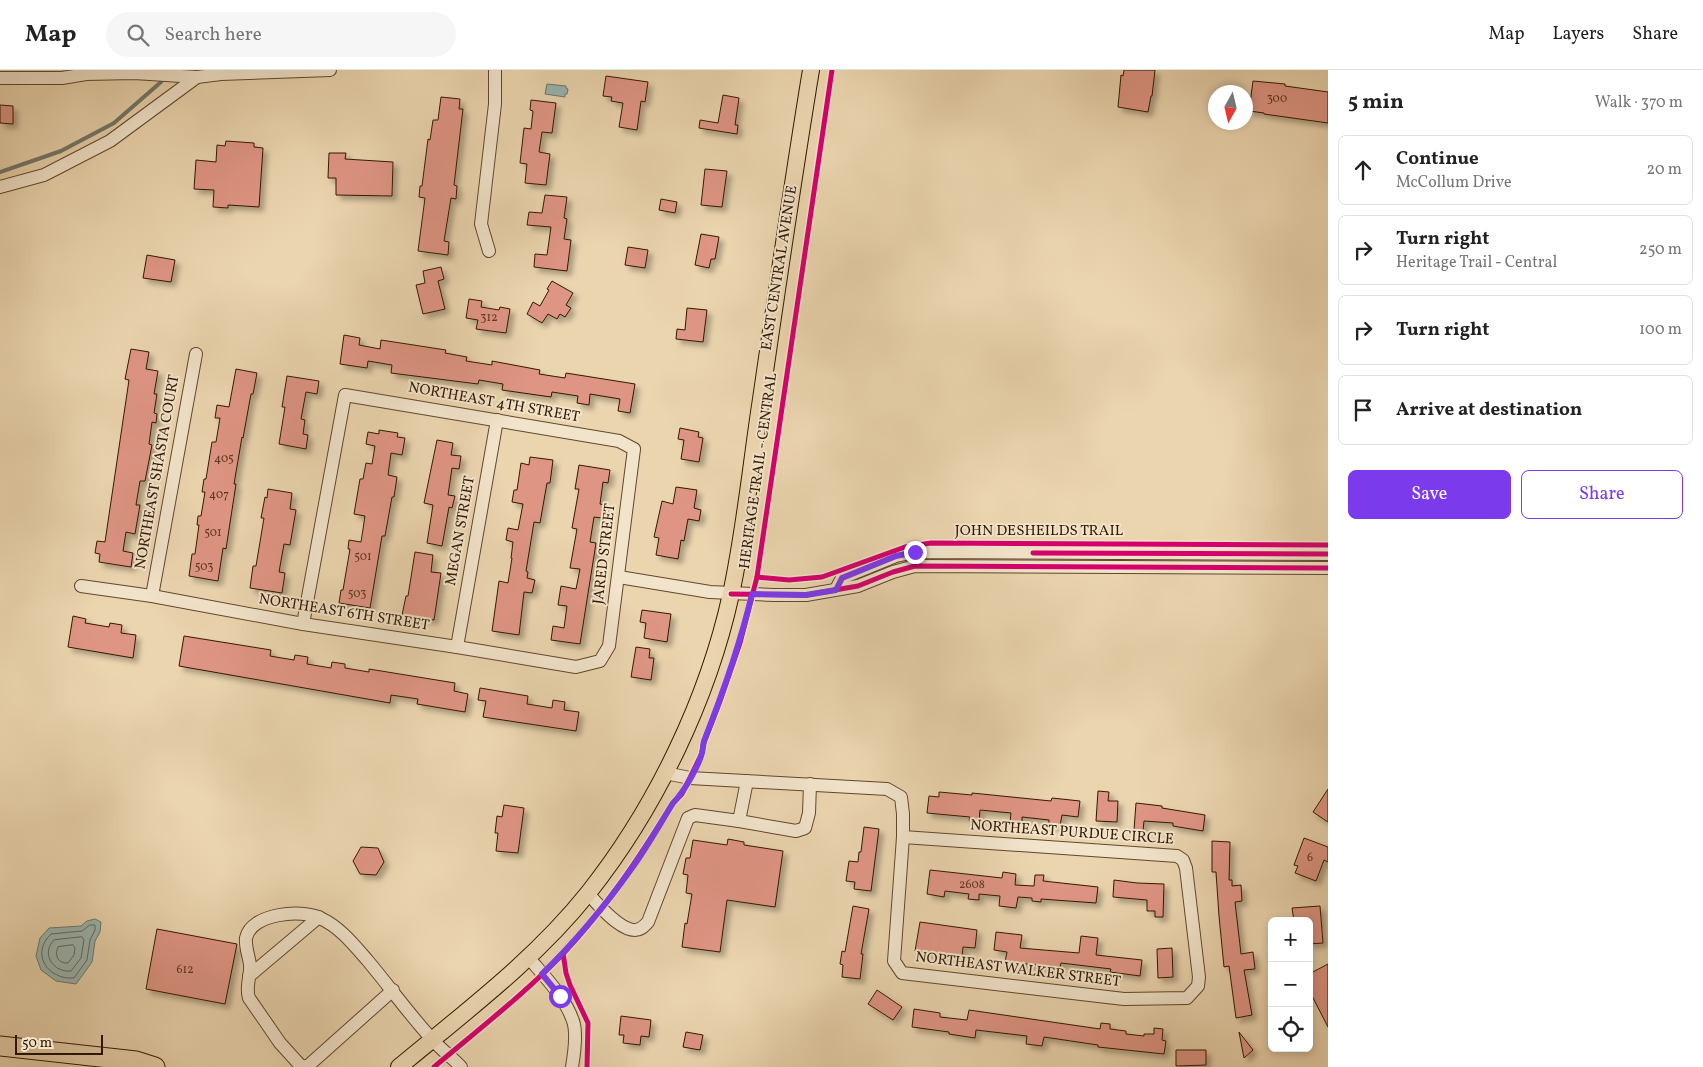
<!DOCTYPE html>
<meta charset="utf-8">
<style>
body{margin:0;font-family:Vollkorn,serif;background:#f6f6f6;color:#222}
.controls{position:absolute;right:15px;bottom:15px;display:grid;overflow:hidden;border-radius:8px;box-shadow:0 2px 8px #0003}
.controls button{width:45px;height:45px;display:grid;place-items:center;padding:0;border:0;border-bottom:1px solid #e0e0e0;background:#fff;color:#222;font:25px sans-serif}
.compass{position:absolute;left:1208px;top:15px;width:45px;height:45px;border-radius:50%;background:#fff;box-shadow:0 2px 8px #0003;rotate:188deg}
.scale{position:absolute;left:15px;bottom:12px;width:88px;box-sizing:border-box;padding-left:5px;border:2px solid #331800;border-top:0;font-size:14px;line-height:18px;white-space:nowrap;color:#331800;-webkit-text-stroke:4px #f2e4cb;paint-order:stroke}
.stop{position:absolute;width:15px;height:15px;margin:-11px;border:4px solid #7c3aed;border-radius:50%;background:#fff}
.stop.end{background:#7c3aed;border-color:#fff;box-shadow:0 1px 5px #0008}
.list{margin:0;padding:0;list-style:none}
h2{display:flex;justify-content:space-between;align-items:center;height:65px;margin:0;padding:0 20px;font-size:21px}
h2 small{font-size:16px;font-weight:400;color:#767676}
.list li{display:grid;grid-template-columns:32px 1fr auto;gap:15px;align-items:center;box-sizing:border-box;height:70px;margin:0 10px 10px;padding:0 10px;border:1px solid #e0e0e0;border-radius:8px}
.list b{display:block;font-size:19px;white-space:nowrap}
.list p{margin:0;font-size:16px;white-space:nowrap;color:#767676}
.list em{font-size:16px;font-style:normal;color:#767676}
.actions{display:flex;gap:10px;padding:15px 20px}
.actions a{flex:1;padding:11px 0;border:1px solid #7c3aed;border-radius:8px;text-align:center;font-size:18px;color:#7c3aed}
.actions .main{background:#7c3aed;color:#fff}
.icon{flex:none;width:28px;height:28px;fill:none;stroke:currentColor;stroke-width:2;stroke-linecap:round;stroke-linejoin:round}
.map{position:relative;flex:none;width:1328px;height:997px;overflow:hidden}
header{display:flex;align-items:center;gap:30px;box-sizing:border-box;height:70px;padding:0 25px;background:#fff;border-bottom:1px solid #e0e0e0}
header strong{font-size:24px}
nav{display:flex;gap:28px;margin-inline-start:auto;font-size:18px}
.search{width:350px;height:45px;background:#f6f6f6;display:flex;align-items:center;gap:12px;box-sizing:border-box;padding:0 18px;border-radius:28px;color:#767676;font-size:19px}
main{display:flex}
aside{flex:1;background:#fff}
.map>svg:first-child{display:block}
</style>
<header>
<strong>Map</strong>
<div class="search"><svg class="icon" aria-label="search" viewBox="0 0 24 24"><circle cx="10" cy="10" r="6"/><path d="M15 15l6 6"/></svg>Search here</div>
<nav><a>Map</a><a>Layers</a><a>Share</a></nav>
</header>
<main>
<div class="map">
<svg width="1328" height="997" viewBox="0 0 1328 997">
<defs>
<filter id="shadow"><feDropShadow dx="4.5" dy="4.5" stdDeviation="2.5" flood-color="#0004"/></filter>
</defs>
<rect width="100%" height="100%" fill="#ebd5af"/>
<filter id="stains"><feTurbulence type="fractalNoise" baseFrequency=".004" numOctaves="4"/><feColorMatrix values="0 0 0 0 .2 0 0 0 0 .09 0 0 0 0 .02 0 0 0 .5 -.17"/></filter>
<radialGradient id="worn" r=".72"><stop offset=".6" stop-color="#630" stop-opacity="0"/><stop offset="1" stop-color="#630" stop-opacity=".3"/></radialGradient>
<!-- water -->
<g fill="#9ab7b3" stroke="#71776b">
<path d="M547,14L566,16V18L568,19L567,24H565V27L545,24Z"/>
<path d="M95,849L101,852L100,862L95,871L92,892L76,914L56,911L41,900L36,886L40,868L49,858L81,856L87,851Z"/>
</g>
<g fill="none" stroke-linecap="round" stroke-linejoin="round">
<!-- shore -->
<g stroke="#66685a" stroke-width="1">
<path d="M90,855H95V860L90,870L87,890L74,908C48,910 30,884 51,864L82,861Z"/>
<path d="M82,867L84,870L81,888L71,901C54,903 40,884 54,870Z"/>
<path d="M73,875L75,878L74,885L68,893C58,894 54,885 58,877Z"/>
</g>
<!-- stream -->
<path stroke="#71776b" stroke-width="4" d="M0,102L61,81L114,53L161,12"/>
</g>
<!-- building -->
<g fill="#df9584" stroke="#331800" filter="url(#shadow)">
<path d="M1124,0H1155L1152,26H1151L1148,42L1118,37L1121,5L1123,6Z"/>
<path d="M606,6L648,12L645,32L641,31L637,60L619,57L623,33L611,31L612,27L603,26Z"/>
<path d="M1253,11L1285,14V16L1328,22V53L1264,44V43L1249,41Z"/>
<path d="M723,25L739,28L735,55H738L737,64L699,58L700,50L718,53Z"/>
<path d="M441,27L460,29L459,39H463L454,115L457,116L456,129L451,128L444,171L449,172L448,185L418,181L425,128L419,127L420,116H422L428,69L430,70L433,50H438Z"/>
<path d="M531,30L556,33L552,63L542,62L539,82L550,84L546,115L525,113L527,94L520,93L524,58L531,59L533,41L530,40Z"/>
<path d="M0,35L13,36V54L0,53Z"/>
<path d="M226,71L254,73V77L263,78L259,137L228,135V138L213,137L214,120L194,119L196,90L216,92L217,75L225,76Z"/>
<path d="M329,83H346L345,89L393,92L392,126L336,125V108H328Z"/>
<path d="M705,99L727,101L722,137L701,135Z"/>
<path d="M545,125L567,127L564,148L567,149L564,169L571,170L567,201L534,197L535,184L547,185L551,157L527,155L529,142L542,143Z"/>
<path d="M661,129L677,132L675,143L659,140Z"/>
<path d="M701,164L719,167L715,189H711L709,198L695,195Z"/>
<path d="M628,177L648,180L645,198L625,195Z"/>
<path d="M147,185L175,190L171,212L143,208Z"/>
<path d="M441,197L444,209L438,211L445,239L423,244L416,215L425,213L423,201Z"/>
<path d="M552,211L573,223L566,235L571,238L565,247L560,244L557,249L548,244L542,253L527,244L533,232L540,236L549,220L547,219Z"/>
<path d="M469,229L482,231L481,237L499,240L500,237L510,239L506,263L476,259L478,250L466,248Z"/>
<path d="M687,238L707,240L703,272L676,269L677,259L685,260Z"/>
<path d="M344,265L360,268L359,275L380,279L381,270L446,280L445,283L467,287L466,291L492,295V291L540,300L539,304L565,308L566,303L635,314L630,343L618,341L620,329L590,324L589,335L577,333L578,326L552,322L551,327L502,320L503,314L479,310L478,314L391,303L392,295L368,291L367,298L340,294Z"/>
<path d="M131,279L149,282L146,299L158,301L154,324H157L154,343L157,344L156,353L152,352L149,374L152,375L145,411H140L136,435H140L135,464L126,462L123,481L133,483L131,497L99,492L100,484L95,483L97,471L105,472L129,310L125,309Z"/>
<path d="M236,299L257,303L253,324H251L243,368L242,367L234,414H236L226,479L223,478L218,511L189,506L192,484H195L199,455H197L198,446H201L205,422H202L204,409H206L212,372H216L220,348H215L217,335L229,337Z"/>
<path d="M287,306L319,311L317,324L306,322L301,349L305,350L303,364L308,365L306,379L279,374L285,337H282Z"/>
<path d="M680,358L699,362L698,367L703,368L699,392L681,389L684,370L678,369Z"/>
<path d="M379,360L398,363L397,367L405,368L402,385L391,383L388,405L397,407L394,427H392L385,466H382L370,538L339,533L341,520H343L350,479H348L349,470L361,472L365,446L354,444L360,409H363L366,393L372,394L375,376L366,374L368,362L379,364Z"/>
<path d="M437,370L453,373L451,385L461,386L459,399L452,398L448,425L455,426L452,438L449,437L442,476L427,473L433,435L424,433Z"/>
<path d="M530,387L553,390L550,413H547L540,453L534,452L526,501L528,502L527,508L535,510L532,523L524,522L519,565L492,561L499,511L508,513L512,488H511L513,472L506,470L508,458L518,460L523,434L512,432L514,420H517L521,393L529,395Z"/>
<path d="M579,395L610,400L608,413L603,412L600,434L605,435L602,448L594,447L590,472L596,473L580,574L551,570L553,556L564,558L567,536L558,535L561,516L576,519L580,499L570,498L577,459L572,458L579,419H575Z"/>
<path d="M676,417L697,420L694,438L701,440L699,451L688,449L684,471L681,470L678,489L656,485L659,468L654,467L662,431L673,434Z"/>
<path d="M268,419L292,423L290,439L296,440L290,475L284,474L279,502L285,503L282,523L250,518L253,496H256L264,448H261L265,427L267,428Z"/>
<path d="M415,482L433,485L431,502L441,503L434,550L402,545L406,526H408Z"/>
<path d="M642,540L671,544L667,572L644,568L646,553L640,552Z"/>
<path d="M73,546L86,549L85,553L109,557L110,553L122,555L121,563L136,565L133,588L68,577Z"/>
<path d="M184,566L271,580L270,586L294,590L295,585L308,587L307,594L331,598L332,592L345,594V598L369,602V599L455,613L454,621L468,624L465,642L417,634L418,629L391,625L390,633L179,596Z"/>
<path d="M636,577L650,579L649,588H654L651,610L631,607Z"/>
<path d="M480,618L528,626L527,634L552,638L553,630L565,632L564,640L579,642L576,661L483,647L486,631L478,630Z"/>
<path d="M1328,719V752L1313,742Z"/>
<path d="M1098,721L1109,722L1108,731H1118L1117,752L1096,751Z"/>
<path d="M939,722L972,725V723L1051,731L1052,728L1080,731L1078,747L1062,745L1060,756L1049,755V750L1022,747V754L1010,752L1011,743L980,740L979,751L969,750L970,747L927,743L929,726L939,727Z"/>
<path d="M1136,733L1162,736V738L1205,745L1203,761L1173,756V753L1144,751L1143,761L1134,760Z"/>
<path d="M504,735L524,738L518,783L496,781L498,763H495L497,746L502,747Z"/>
<path d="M864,757L879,759L871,821L854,819L855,812L846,811L849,791L858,792L859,782H861Z"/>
<path d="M1304,768L1328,777V792L1324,790L1316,811L1295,803L1298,796L1294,795Z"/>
<path d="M728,769L744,772V775L783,781L775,837L727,830L720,882L682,877L685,853L687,854L692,824L686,823L688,805L683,804L686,788H690L693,770L727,775Z"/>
<path d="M1212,771L1230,772L1229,810H1232V816L1241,815L1242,831L1235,832L1241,884L1253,882L1255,899L1244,900L1252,945L1236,948L1229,896L1224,897L1219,846L1216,802H1212Z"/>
<path d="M361,777L378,778L384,792L376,805L360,804L353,791Z"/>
<path d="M930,800L1002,808L1003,802L1016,804L1015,815L1034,816L1035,805H1044L1043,811L1098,817L1096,833L1041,829V832L1032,831V828L1018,827L1016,838L999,836L1000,826L979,824V830L968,829L969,824L945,821L944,827L927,824Z"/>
<path d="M1114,810L1137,813L1164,814L1163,847H1155V841H1147V830L1113,827Z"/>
<path d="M853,836L869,839L861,884H863L860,909L842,907L843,895L840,894L842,881L845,882Z"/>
<path d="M1320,836L1323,873L1309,874V851H1294L1292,838Z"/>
<path d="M920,852L977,860L975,878L963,877L962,887L915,881Z"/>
<path d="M157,859L237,874L225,934L146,919Z"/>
<path d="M996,862L1022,865L1020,878L1079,883L1081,866L1098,868L1096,885L1142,890L1140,906L1110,902L1111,899L1061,893L1060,897L1005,892L1007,882L994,880Z"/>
<path d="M1172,878L1173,907L1158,908L1157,879Z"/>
<path d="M1328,894V957L1309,920V904Z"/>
<path d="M877,920L902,937L893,950L868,934Z"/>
<path d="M914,939L940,943V947L967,950L969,940L1100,959L1101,953L1110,954V959L1126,961V964L1144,966V964H1154V958L1163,959L1162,970L1166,971L1164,984L1098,977V975L1044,967L1042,976L1026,974L1027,966L976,960L975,968L949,964V962L912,957Z"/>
<path d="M621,946L651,950L649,967L641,966L640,975L623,973L624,965H619Z"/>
<path d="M686,962L703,965L700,980L683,977Z"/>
<path d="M1239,962L1253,980L1244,988Z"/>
<path d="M1176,980H1206V995L1176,996Z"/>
</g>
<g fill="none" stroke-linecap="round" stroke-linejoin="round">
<!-- minor casing -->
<g stroke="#61472c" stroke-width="14">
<g id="minor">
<path d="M0,8H62L86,4L134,3L197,7L221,4L330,0"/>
<path d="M0,117L44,105L110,71L197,7"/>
<path d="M489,181L481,154L495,34V0"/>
<path d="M619,507L710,522L773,525H806L858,516L893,502L915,496L1328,498"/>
<path d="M81,516L152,526L303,554L457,577L576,597L600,591L609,576L634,379L619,371L345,325L303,554"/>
<path d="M836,519L842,508L896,486L915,482L1328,484"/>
<path d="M152,526L196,284"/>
<path d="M457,577L497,350"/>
<path d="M665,703L690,708L887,719L901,727L903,744V767L894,891L902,903L1124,929L1187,928L1198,916L1199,907L1186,798L1183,790L1177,786L903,767"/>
<path d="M739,751L796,761L805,758L809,743L810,714"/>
<path d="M588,823C597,834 620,860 635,860C641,860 644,856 648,852L688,748L695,745L739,751L747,711"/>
<path d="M528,887C544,906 565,927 573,951C577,962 574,985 572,997"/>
<path d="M249,906L319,847"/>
<path d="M393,920L309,995L304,997L300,995L280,973L249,928C245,916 251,907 250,895C249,886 245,877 246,868C251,843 302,839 320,848C340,857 354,875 368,891C389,916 409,944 431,968C440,979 452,987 461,997"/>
</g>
</g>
<!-- major casing -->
<g stroke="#331800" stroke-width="18">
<path id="major" d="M399,997C465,942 535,890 589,822C656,737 708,629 731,524C745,459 751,394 761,329C777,219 793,109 811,0"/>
</g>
<!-- highway casing -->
<g stroke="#331800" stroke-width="21">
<path id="highway" d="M0,976L136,991L155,997"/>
</g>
<!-- minor -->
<use href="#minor" stroke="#f2e4cb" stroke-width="12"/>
<!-- major -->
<use href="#major" stroke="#ebd5af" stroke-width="16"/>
<!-- highway -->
<use href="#highway" stroke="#ebd5af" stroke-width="19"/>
<!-- cycleway casing -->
<g stroke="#f2e4cb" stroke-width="8">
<g id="cycleway">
<path d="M1033,483L1328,484"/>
<path d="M757,507L789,510L822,507L905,477L931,473L1328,475"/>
<path d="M731,524L806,525L858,516L893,502L915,496L1328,498"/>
<path d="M563,883L566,903L570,915L588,953L587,997"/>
<path d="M434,997C478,960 523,925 563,884C606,838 640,786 673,733L682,724L702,683L703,675L720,631L740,573L757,507L832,0"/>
</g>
</g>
<!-- cycleway -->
<use href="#cycleway" stroke="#d6006c" stroke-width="5"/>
</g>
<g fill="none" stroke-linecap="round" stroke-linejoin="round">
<!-- route -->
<path stroke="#7c3aed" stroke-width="6" d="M560,926L542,904C575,872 605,836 632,798C647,777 660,754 673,733C684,722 698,697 702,683C703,679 703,675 704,671C723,623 740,575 752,524L806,525L836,520L842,508L896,486L915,482"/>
</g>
<g text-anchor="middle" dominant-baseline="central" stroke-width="4" stroke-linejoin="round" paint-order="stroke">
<!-- number labels -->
<g font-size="12" fill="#5e3721">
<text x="1277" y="29">300</text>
<text x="489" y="248">312</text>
<text x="224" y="389">405</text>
<text x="219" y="425">407</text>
<text x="213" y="463">501</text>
<text x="363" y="487">501</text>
<text x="204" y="497">503</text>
<text x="357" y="524">503</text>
<text x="1310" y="788">6</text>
<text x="972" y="815">2608</text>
<text x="185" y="900">612</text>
</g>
<!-- street labels -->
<g font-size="15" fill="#331800" stroke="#f2e4cb">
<text transform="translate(780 198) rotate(-81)">EAST CENTRAL AVENUE</text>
<text transform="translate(494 333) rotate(10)">NORTHEAST 4TH STREET</text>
<text transform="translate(759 401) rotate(-82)">HERITAGE TRAIL - CENTRAL</text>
<text transform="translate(158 402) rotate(-80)">NORTHEAST SHASTA COURT</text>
<text transform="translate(461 461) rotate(-80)">MEGAN STREET</text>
<text x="1039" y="461">JOHN DESHEILDS TRAIL</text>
<text transform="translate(605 484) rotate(-83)">JARED STREET</text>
<text transform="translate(344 543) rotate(9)">NORTHEAST 6TH STREET</text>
<text transform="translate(1072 763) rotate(4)">NORTHEAST PURDUE CIRCLE</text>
<text transform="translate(1018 900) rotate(7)">NORTHEAST WALKER STREET</text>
</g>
</g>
<rect width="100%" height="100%" filter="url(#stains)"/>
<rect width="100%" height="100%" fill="url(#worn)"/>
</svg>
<div class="controls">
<button>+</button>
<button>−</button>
<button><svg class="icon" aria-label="locate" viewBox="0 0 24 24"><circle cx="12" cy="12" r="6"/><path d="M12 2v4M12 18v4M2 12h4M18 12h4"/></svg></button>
</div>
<svg class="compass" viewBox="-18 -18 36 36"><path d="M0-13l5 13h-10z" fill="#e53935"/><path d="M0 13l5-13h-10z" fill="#767676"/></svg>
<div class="scale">50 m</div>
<div class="stop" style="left:560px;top:926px"></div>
<div class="stop end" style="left:915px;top:482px"></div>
</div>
<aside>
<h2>5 min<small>Walk · 370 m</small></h2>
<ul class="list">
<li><svg class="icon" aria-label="ahead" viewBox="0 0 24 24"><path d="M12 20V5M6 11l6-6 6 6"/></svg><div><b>Continue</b><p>McCollum Drive</p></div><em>20 m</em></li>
<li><svg class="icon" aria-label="right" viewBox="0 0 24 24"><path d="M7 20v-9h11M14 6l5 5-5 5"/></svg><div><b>Turn right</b><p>Heritage Trail - Central</p></div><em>250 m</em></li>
<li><svg class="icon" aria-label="right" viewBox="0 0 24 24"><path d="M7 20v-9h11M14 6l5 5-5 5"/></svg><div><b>Turn right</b></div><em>100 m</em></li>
<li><svg class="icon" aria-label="arrive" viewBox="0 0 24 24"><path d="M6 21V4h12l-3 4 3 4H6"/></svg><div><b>Arrive at destination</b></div></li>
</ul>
<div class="actions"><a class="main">Save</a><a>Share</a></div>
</aside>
</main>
